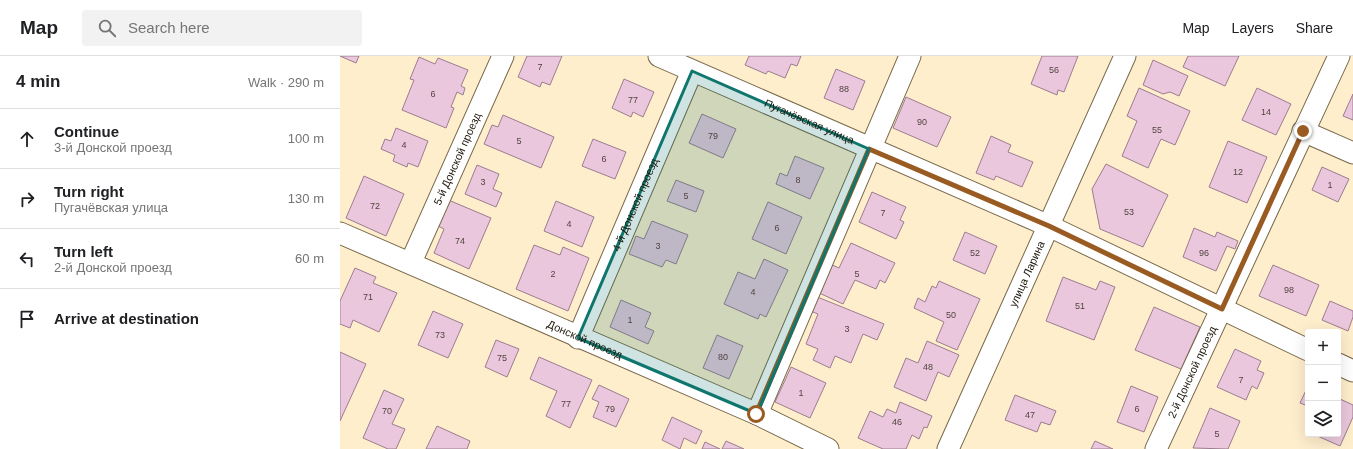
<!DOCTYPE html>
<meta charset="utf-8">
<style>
body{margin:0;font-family:Arial,sans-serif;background:#f2f2f2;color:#202124}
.controls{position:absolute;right:12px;bottom:12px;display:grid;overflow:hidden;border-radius:4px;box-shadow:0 4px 16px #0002}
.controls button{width:36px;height:36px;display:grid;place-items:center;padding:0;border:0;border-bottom:1px solid #e0e0e0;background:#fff;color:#202124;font:20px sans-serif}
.stop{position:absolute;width:12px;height:12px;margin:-9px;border:3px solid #9a5b22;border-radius:50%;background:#fff}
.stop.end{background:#9a5b22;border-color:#fff;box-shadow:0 1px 4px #0008}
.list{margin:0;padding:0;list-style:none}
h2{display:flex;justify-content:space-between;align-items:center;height:52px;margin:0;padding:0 16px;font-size:17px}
h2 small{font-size:13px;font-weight:400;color:#757577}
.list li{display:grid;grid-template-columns:26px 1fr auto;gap:12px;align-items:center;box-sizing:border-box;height:60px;padding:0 16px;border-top:1px solid #e0e0e0}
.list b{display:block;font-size:15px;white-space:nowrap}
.list p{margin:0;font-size:13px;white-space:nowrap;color:#757577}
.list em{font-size:13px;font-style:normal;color:#757577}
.icon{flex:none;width:22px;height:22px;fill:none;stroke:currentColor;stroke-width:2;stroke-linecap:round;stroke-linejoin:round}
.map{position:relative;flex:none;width:1013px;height:393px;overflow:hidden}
header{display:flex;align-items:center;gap:24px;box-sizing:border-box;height:56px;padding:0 20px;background:#fff;border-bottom:1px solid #e0e0e0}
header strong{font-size:19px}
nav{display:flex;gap:22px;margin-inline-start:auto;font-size:14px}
.search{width:280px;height:36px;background:#f2f2f2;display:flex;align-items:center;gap:10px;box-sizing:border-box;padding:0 14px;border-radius:4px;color:#757577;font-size:15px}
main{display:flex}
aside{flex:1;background:#fff}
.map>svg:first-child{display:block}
</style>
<header>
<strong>Map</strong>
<div class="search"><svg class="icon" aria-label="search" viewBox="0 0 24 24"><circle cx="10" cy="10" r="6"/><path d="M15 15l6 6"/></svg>Search here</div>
<nav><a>Map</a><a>Layers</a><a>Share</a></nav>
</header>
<main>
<aside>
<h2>4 min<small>Walk · 290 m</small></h2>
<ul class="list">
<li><svg class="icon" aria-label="ahead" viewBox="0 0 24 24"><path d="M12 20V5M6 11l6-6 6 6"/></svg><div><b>Continue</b><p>3-й Донской проезд</p></div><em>100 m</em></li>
<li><svg class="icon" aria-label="right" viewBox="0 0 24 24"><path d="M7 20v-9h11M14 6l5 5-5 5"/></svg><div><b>Turn right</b><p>Пугачёвская улица</p></div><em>130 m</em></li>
<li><svg class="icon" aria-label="left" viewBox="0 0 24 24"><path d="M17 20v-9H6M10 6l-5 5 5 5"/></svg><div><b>Turn left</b><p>2-й Донской проезд</p></div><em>60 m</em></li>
<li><svg class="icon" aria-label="arrive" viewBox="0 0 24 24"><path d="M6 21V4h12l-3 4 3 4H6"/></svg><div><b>Arrive at destination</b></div></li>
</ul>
</aside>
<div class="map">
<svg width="1013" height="393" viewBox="0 0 1013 393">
<rect width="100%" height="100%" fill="#fec"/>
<!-- building -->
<g fill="#eac7dc" stroke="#9c7c90">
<path d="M0,0H19L16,7Z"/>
<path d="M187,0H222L210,29L202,26L200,31L178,21Z"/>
<path d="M409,0H461L457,10L451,8L445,22L428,15L426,18L405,9Z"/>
<path d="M702,0H738L724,36L718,34L717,39L691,28Z"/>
<path d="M848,0H899L885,30L843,11Z"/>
<path d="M79,1L95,8L98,2L128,14L121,30L125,32L123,39L117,36L111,51L114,52L106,72L62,54L74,24L70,23Z"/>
<path d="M813,4L848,20L839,40L830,36L823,38L803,29Z"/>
<path d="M496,13L525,25L513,54L484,42Z"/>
<path d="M284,23L314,36L303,61L293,56L291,61L272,52Z"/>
<path d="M799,32L850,55L835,89L821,83L808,112L782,100L797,65L787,60Z"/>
<path d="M917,32L951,48L936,79L902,64Z"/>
<path d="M1013,38V64L1003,60Z"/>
<path d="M566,41L611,61L597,91L553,72Z"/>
<path d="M362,58L396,73L383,102L349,87Z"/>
<path d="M163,59L214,81L201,112L144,88L152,69L158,71Z"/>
<path d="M56,72L88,85L78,111L68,107L67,111L53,105L55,99L41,93L45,83L51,85Z"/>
<path d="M651,80L671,89L668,96L693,106L682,131L656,120L654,124L636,117Z"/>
<path d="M253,83L286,96L275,123L242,110Z"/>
<path d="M888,85L927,101L907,147L869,131Z"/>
<path d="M455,100L484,112L470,143L436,128L440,117L447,120Z"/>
<path d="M766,108L828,139L803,191L760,173L752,133Z"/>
<path d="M137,109L159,118L153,133L162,137L156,151L125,138Z"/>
<path d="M982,111L1009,123L998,146L972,134Z"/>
<path d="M24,120L64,138L46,180L6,162Z"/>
<path d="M336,124L364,135L356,156L327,145Z"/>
<path d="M532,136L566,151L560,164L564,166L556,183L519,166Z"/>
<path d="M106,143L151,162L129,213L94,197L104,173L94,168Z"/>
<path d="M216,145L254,161L242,191L204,175Z"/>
<path d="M428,146L462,161L446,198L412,183Z"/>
<path d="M312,165L348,179L336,208L326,204L322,211L289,198L296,180L304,183Z"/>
<path d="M854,172L875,181L877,176L898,185L895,193L887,190L876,215L843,201Z"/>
<path d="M625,176L657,190L645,218L613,204Z"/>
<path d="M511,187L555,207L545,227L540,224L536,233L515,224L503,248L477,236L490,208L499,212Z"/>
<path d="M194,189L220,199L223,191L249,202L228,255L176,233Z"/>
<path d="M424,203L448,214L426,261L420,258L418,263L384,248L398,216L415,223Z"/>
<path d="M933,209L979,229L966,260L919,240Z"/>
<path d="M15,212L36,221L33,227L57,237L39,276L13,264L10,272L0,268V245Z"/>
<path d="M723,221L756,234L760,225L775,231L754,284L706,265Z"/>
<path d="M599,225L640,243L617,294L596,285L604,266L574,252L578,242L585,246L592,230L596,232Z"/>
<path d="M475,240L544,268L537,284L523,278L511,307L495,300L490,312L473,304L478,293L466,288L478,258L468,254Z"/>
<path d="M281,244L311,257L305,271L314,275L308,288L270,271Z"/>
<path d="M990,245L1013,255V261L1008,275L982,264Z"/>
<path d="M814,251L860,271L841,313L795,294Z"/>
<path d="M93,255L123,268L108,302L78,289Z"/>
<path d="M377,279L403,290L389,323L363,312Z"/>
<path d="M156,284L179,293L167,321L145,311Z"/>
<path d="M587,285L619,299L609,321L598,316L586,345L554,331L566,302L578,307Z"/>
<path d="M895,293L921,305L917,314L924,317L917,333L912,330L906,344L877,331Z"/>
<path d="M0,296L26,308L0,365Z"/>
<path d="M199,301L252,324L230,372L206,360L217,335L190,323Z"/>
<path d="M451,311L486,327L470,362L435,346Z"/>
<path d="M259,329L289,343L276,371L253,361L259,346L252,343Z"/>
<path d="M791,330L818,341L804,376L777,366Z"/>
<path d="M968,330V350L960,347Z"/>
<path d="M44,334L64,343L52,368L65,373L56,393H48L23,382Z"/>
<path d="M675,339L716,355L710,369L701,366L697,376L665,364Z"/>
<path d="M998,342L1013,349V361L1000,390L973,378H998Z"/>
<path d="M560,346L592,360L587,372L584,371L579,383L572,379L566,393H543L518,382L530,355L543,361L547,353L556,357Z"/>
<path d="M870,352L900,365L888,393L853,392Z"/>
<path d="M332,361L362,375L356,388L344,382L340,393L322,384Z"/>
<path d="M97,370L130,385L127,393H86Z"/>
<path d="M386,385L404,393H382Z"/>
<path d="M755,385L773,393H751Z"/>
<path d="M365,386L380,393H362Z"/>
</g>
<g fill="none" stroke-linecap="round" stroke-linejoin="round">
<!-- minor casing -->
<g stroke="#77684a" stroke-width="23">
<g id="minor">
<path id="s1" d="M319,0L709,170L968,294"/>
<path d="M963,75L1013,97"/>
<path id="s2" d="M0,177L417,358L488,393"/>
<path id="s3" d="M71,206L163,0"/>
<path id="s4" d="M238,282L352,15"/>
<path d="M998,308L1013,315"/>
<path d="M417,358L570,0"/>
<path id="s5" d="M608,393L785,0"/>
<path id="s6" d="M816,393L999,0"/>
</g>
</g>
<!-- minor -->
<use href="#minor" stroke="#fff" stroke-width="21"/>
</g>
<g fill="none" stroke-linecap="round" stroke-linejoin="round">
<!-- route -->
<path stroke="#9a5b22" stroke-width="5" d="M416,358L529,93L709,170L882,253L963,75"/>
</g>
<!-- marked area -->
<path fill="#0f766e" fill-opacity="0.2" stroke="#0f766e" stroke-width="3" stroke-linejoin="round" d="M352,15L529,93L417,358L238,282Z"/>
<g text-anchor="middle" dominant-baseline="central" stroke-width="3" stroke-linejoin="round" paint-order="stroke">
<!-- number labels -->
<g font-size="9" fill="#514440">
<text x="200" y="11">7</text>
<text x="714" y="14">56</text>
<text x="504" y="33">88</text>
<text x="93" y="38">6</text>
<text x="293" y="44">77</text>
<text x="926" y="56">14</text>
<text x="582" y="66">90</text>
<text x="817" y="74">55</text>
<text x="373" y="80">79</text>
<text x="179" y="85">5</text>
<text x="64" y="89">4</text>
<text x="264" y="103">6</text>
<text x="898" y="116">12</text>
<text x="458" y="124">8</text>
<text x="143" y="126">3</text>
<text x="990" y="129">1</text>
<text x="346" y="140">5</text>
<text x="35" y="150">72</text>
<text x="789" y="156">53</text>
<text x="543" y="157">7</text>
<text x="229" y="168">4</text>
<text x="437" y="172">6</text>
<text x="120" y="185">74</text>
<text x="318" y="190">3</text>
<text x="635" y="197">52</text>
<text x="864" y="197">96</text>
<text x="213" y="218">2</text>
<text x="517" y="218">5</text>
<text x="949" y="234">98</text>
<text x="413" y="236">4</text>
<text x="28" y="241">71</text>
<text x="740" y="250">51</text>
<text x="611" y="259">50</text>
<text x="290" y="264">1</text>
<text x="507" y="273">3</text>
<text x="100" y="279">73</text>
<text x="383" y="301">80</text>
<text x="162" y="302">75</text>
<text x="588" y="311">48</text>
<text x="901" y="324">7</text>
<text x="461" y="337">1</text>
<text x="226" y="348">77</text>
<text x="270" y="353">79</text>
<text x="797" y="353">6</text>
<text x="47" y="355">70</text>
<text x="690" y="359">47</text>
<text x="557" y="366">46</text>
<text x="877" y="378">5</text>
</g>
<!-- street labels -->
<g font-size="11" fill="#1e180c" stroke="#fec">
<text stroke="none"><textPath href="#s1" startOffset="164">Пугачёвская улица</textPath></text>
<text stroke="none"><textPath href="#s3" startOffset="113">5-й Донской проезд</textPath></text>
<text stroke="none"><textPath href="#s4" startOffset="145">4-й Донской проезд</textPath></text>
<text stroke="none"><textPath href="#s5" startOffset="192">улица Ларина</textPath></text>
<text stroke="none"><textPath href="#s2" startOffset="267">Донской проезд</textPath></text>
<text stroke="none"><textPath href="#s6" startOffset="85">2-й Донской проезд</textPath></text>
</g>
</g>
</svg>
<div class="controls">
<button>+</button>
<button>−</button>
<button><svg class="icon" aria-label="layers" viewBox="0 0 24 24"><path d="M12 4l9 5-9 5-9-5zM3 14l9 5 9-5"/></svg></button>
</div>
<div class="stop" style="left:416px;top:358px"></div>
<div class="stop end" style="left:963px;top:75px"></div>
</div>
</main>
